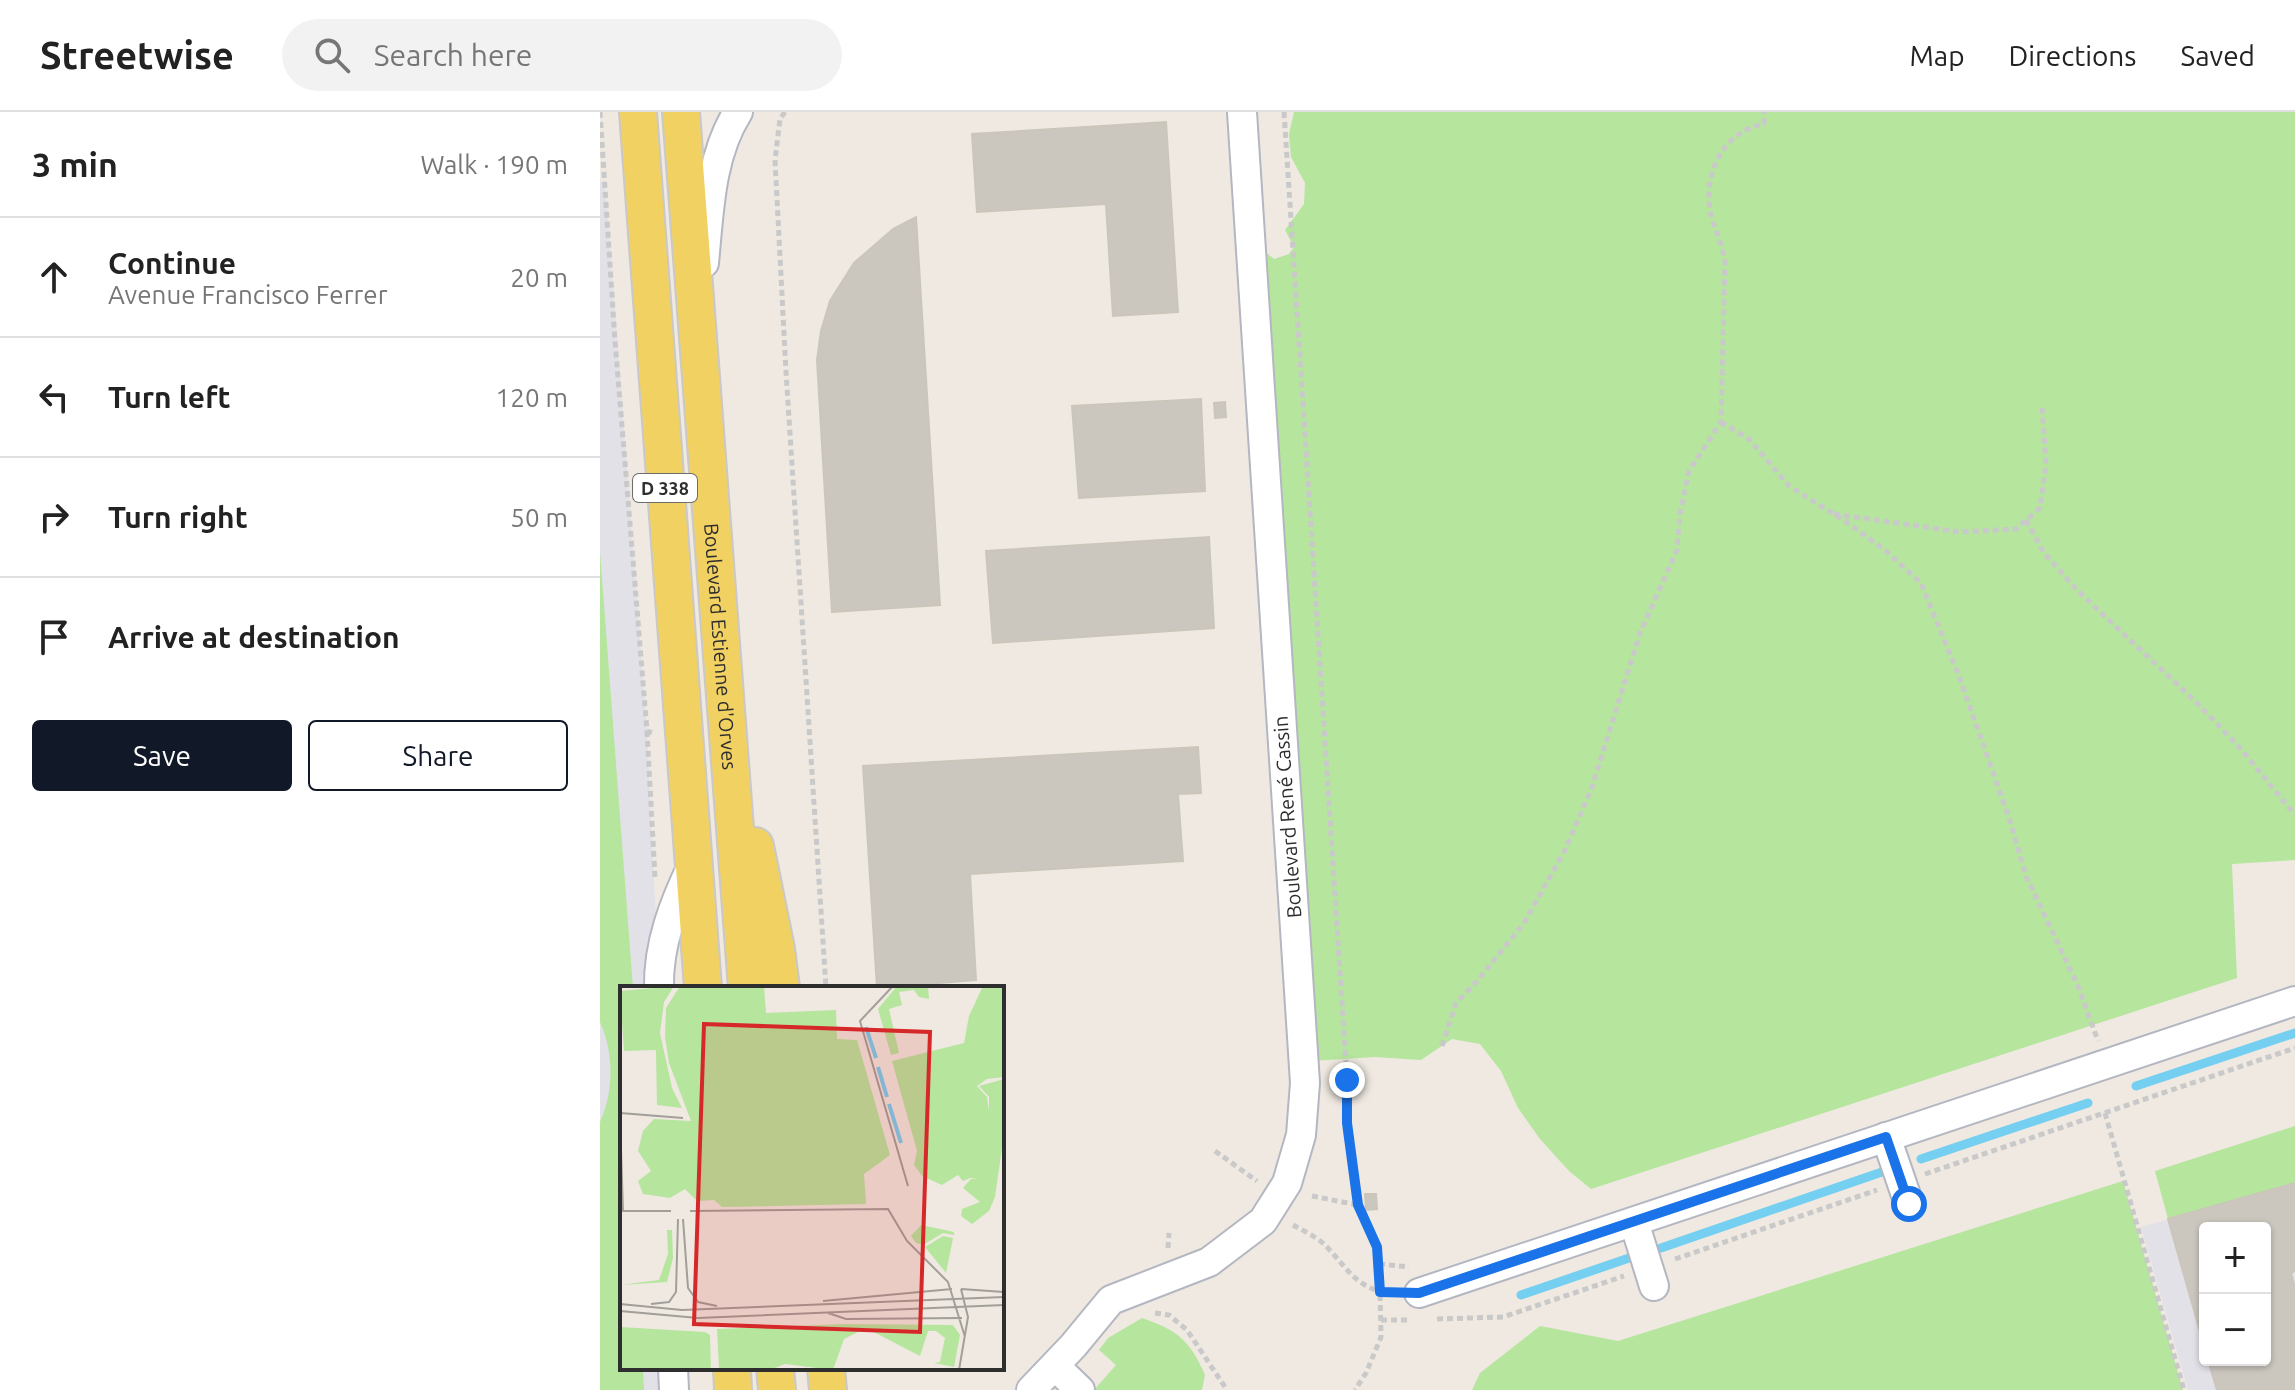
<!DOCTYPE html>
<meta charset="utf-8">
<style>
body{margin:0;font-family:Ubuntu,sans-serif;background:#f2f2f2;color:#222}
.controls{position:absolute;right:24px;bottom:24px;display:grid;overflow:hidden;border-radius:8px;box-shadow:0 2px 6px #0004}
.controls button{width:72px;height:72px;display:grid;place-items:center;padding:0;border:0;border-bottom:2px solid #e0e0e0;background:#fff;color:#222;font:40px sans-serif}
.stop{position:absolute;width:24px;height:24px;margin:-18px;border:6px solid #1a73e8;border-radius:50%;background:#fff}
.stop.end{background:#1a73e8;border-color:#fff;box-shadow:0 2px 8px #0008}
.list{margin:0;padding:0;list-style:none}
h2{display:flex;justify-content:space-between;align-items:center;height:104px;margin:0;padding:0 32px;font-size:34px}
h2 small{font-size:26px;font-weight:400;color:#767676}
.list li{display:grid;grid-template-columns:52px 1fr auto;gap:24px;align-items:center;box-sizing:border-box;height:120px;padding:0 32px;border-top:2px solid #e0e0e0}
.list b{display:block;font-size:30px;white-space:nowrap}
.list p{margin:0;font-size:26px;white-space:nowrap;color:#767676}
.list em{font-size:26px;font-style:normal;color:#767676}
.actions{display:flex;gap:16px;padding:24px 32px}
.actions a{flex:1;padding:18px 0;border:2px solid #111827;border-radius:8px;text-align:center;font-size:28px;color:#111827}
.actions .main{background:#111827;color:#fff}
.icon{flex:none;width:44px;height:44px;fill:none;stroke:currentColor;stroke-width:2;stroke-linecap:round;stroke-linejoin:round}
.map{position:relative;flex:none;width:1695px;height:1278px;overflow:hidden}
header{display:flex;align-items:center;gap:48px;box-sizing:border-box;height:112px;padding:0 40px;background:#fff;border-bottom:2px solid #e0e0e0}
header strong{font-size:38px}
nav{display:flex;gap:44px;margin-inline-start:auto;font-size:28px}
.search{width:560px;height:72px;background:#f2f2f2;display:flex;align-items:center;gap:20px;box-sizing:border-box;padding:0 28px;border-radius:44px;color:#767676;font-size:30px}
main{display:flex}
aside{flex:1;background:#fff}
.map>svg:first-child{display:block}
</style>
<header>
<strong>Streetwise</strong>
<div class="search"><svg class="icon" aria-label="search" viewBox="0 0 24 24"><circle cx="10" cy="10" r="6"/><path d="M15 15l6 6"/></svg>Search here</div>
<nav><a>Map</a><a>Directions</a><a>Saved</a></nav>
</header>
<main>
<aside>
<h2>3 min<small>Walk · 190 m</small></h2>
<ul class="list">
<li><svg class="icon" aria-label="ahead" viewBox="0 0 24 24"><path d="M12 20V5M6 11l6-6 6 6"/></svg><div><b>Continue</b><p>Avenue Francisco Ferrer</p></div><em>20 m</em></li>
<li><svg class="icon" aria-label="left" viewBox="0 0 24 24"><path d="M17 20v-9H6M10 6l-5 5 5 5"/></svg><div><b>Turn left</b></div><em>120 m</em></li>
<li><svg class="icon" aria-label="right" viewBox="0 0 24 24"><path d="M7 20v-9h11M14 6l5 5-5 5"/></svg><div><b>Turn right</b></div><em>50 m</em></li>
<li><svg class="icon" aria-label="arrive" viewBox="0 0 24 24"><path d="M6 21V4h12l-3 4 3 4H6"/></svg><div><b>Arrive at destination</b></div></li>
</ul>
<div class="actions"><a class="main">Save</a><a>Share</a></div>
</aside>
<div class="map">
<svg width="1695" height="1278" viewBox="0 0 1695 1278">
<rect width="100%" height="100%" fill="#efe9e1"/>
<!-- industrial -->
<g fill="#e3e1e8" fill-rule="evenodd">
<path d="M5,69L47,619L59,876H22V1256H73L74,1278H0V70Z"/>
<path d="M1695,1071V1278H1588L1541,1115ZM1605,1116H1665V1248H1605Z"/>
</g>
<!-- green -->
<g fill="#b6e59e">
<path d="M694,0H1695V748L1632,752L1637,866L991,1077L969,1059L940,1027L918,996L901,959L880,932L852,927L821,948L775,945L712,949L664,139L674,147L689,142L694,135L685,118L704,92L705,71L691,45L689,22Z"/>
<path d="M0,440L33,876H22V1256H43L44,1278H0V1010C14,979 14,941 0,910Z"/>
<path d="M1695,1014V1071L1568,1107L1555,1059Z"/>
<path d="M1523,1069L1583,1278H872L880,1261L940,1214L1018,1229Z"/>
<path d="M542,1206C577,1218 590,1228 605,1263L602,1278H494L516,1253L499,1238L508,1226Z"/>
</g>
<g fill="none" stroke-linecap="round" stroke-linejoin="round">
<!-- stream -->
<g stroke="#75cff0" stroke-width="9">
<path d="M1536,974L1695,921"/>
<path d="M1321,1047L1488,991"/>
<path d="M1061,1136L1282,1060"/>
<path d="M921,1183L1032,1145"/>
</g>
</g>
<!-- building -->
<g fill="#cbc7bf" stroke="#cbc5ba" stroke-width="2">
<path d="M566,10L578,200L513,204L506,92L377,100L372,22Z"/>
<path d="M316,105L340,493L232,500L217,248L221,219L230,189L254,151L293,117Z"/>
<path d="M601,287L605,379L479,386L472,294Z"/>
<path d="M625,290L626,305L615,306L614,291Z"/>
<path d="M609,425L614,516L393,531L386,439Z"/>
<path d="M598,635L601,681L578,682L583,749L370,762L376,868L277,876L263,654Z"/>
<path d="M1695,1071V1159L1691,1161L1695,1176V1278H1617L1608,1248H1665V1116H1605V1237L1568,1107Z"/>
<path d="M765,1082H776L777,1097L766,1098Z"/>
</g>
<g fill="none" stroke-linecap="round" stroke-linejoin="round">
<!-- minor casing -->
<g stroke="#b4b7c1" stroke-width="32">
<g id="minor">
<path d="M104,151C109,100 110,44 138,0"/>
<path d="M59,876C58,832 74,791 93,752"/>
<path d="M1286,1025L1309,1092"/>
<path d="M1034,1110L1054,1174"/>
<path d="M819,1181L1695,889"/>
<path d="M455,1254L480,1278"/>
<path d="M73,1256L74,1278"/>
<path d="M431,1278L473,1234L511,1188L609,1150L663,1109L687,1071L701,1023L705,971L642,0"/>
</g>
</g>
<!-- major casing -->
<g stroke="#c9c9c9" stroke-width="40">
<g id="major">
<path d="M38,0L103,876"/>
<path id="s1" d="M81,0L147,876"/>
<path d="M155,734L176,837L181,876"/>
<path d="M132,1256L133,1278"/>
<path d="M175,1256L177,1278"/>
<path d="M226,1256L228,1278"/>
</g>
</g>
<!-- path -->
<g stroke="#c9c9c9" stroke-width="5" stroke-dasharray="6 4" stroke-linecap="butt">
<path d="M0,0L15,229L47,619L53,621"/>
<path d="M185,0L180,7L175,48L186,260L226,876"/>
<path d="M684,0L747,968V1011L758,1093L777,1135L780,1180L781,1225L766,1261L755,1278"/>
<path d="M1121,310L1149,327L1189,374L1248,411L1286,439L1321,471L1360,567L1409,706L1426,764L1478,874L1498,929"/>
<path d="M1234,402L1360,420L1416,417L1440,396L1446,352L1442,292"/>
<path d="M1426,408L1444,441L1479,480L1595,589L1640,636L1695,703"/>
<path d="M47,619L55,766"/>
<path d="M842,934L856,891L878,868L924,811L965,738L992,675L1040,521L1077,438L1080,401L1089,359L1121,310L1125,150C1123,133 1115,119 1111,103C1102,62 1123,19 1164,12V0"/>
<path d="M1505,1001L1584,1278"/>
<path d="M615,1039L657,1069"/>
<path d="M1325,1062L1695,936"/>
<path d="M712,1084L758,1093"/>
<path d="M693,1113C704,1119 717,1125 726,1134C749,1158 757,1178 794,1182"/>
<path d="M568,1136L569,1121"/>
<path d="M1075,1147L1277,1078"/>
<path d="M779,1152L809,1155"/>
<path d="M555,1201L569,1203L587,1218L627,1278"/>
<path d="M837,1207L903,1205L1024,1164"/>
<path d="M781,1208H811"/>
</g>
<!-- minor -->
<use href="#minor" stroke="#fff" stroke-width="28"/>
<!-- major -->
<use href="#major" stroke="#f2d163" stroke-width="36"/>
</g>
<g fill="none" stroke-linecap="round" stroke-linejoin="round">
<!-- route -->
<path stroke="#1a73e8" stroke-width="10" d="M747,968V1011L758,1093L777,1135L780,1180L819,1181L1286,1025L1309,1092"/>
</g>
<g text-anchor="middle" dominant-baseline="central" stroke-width="8" stroke-linejoin="round" paint-order="stroke">
<!-- shield labels -->
<rect fill="#fff" stroke="#6d6d6d" stroke-width="2" x="33" y="362" width="64" height="28" rx="6"/>
<g font-size="18" font-weight="bold" fill="#2e2e2e">
<text x="65" y="376">D 338</text>
</g>
<!-- street labels -->
<g font-size="20" fill="#2e2e2e" stroke="#fff">
<text stroke="none"><textPath href="#s1" startOffset="536">Boulevard Estienne d'Orves</textPath></text>
<text transform="translate(687 705) rotate(-94)">Boulevard René Cassin</text>
</g>
</g>
<!-- overview -->
<g transform="translate(20 874)">
<rect width="384" height="384" fill="#efe9e1"/>
<path d="M54,0L44,16L40,47L52,102L62,122L37,119L36,64L4,65L0,5ZM60,0H144L146,27L216,24L217,53L237,54L270,169L244,188L246,218L102,221L94,214L77,215L65,203L50,212L23,208L18,195L31,185L18,165L23,145L34,133L71,135L49,77L45,51L46,22ZM277,0H308L309,13L299,11L294,4L279,6L282,19L269,23L279,67L271,69L258,23ZM363,0H384V91L367,93L357,100L367,111L369,125V111L359,100L384,93V148L375,211L369,225L352,238L341,230L342,223L360,216L343,202L351,193H358L350,192L343,195L338,189L322,199L302,190L294,179L297,165L272,75L344,57L349,30ZM301,239L334,246V249L323,247L303,259L296,257L291,250ZM47,244H52L53,272L47,296L0,299L39,294L48,268ZM323,250L333,252L326,287L305,261ZM225,338L333,339L340,349L334,381L314,377L320,376L325,352L316,345H308L300,370L246,342L224,353L213,384L165,378L149,384H99L97,343ZM0,341L85,346L90,349L91,384H0Z" fill="#b6e59e"/>
<path fill="none" stroke="#75cff0" stroke-width="4" d="M246,41L256,72M258,81L267,111M269,118L281,157"/>
<path fill="none" stroke="#a29e99" stroke-width="2" d="M273,0L240,35L288,200M0,127L63,132M0,132L3,225M1,225H51M70,225L268,223L287,255L328,296L345,351M63,233L68,302L78,316L97,320M341,303L384,306M203,315L332,303M0,318L62,324L384,311M31,318L49,316L56,306L58,233M0,325L78,332L384,319M208,327L226,333L342,332M339,384L348,331L341,303"/>
<path fill="#d62828" fill-opacity="0.15" stroke="#d62828" stroke-width="4" d="M84,38L310,46L300,346L74,338Z"/>
<rect width="384" height="384" fill="none" stroke="#2e2e2e" stroke-width="4"/>
</g>
</svg>
<div class="controls">
<button>+</button>
<button>−</button>
</div>
<div class="stop" style="left:1309px;top:1092px"></div>
<div class="stop end" style="left:747px;top:968px"></div>
</div>
</main>
